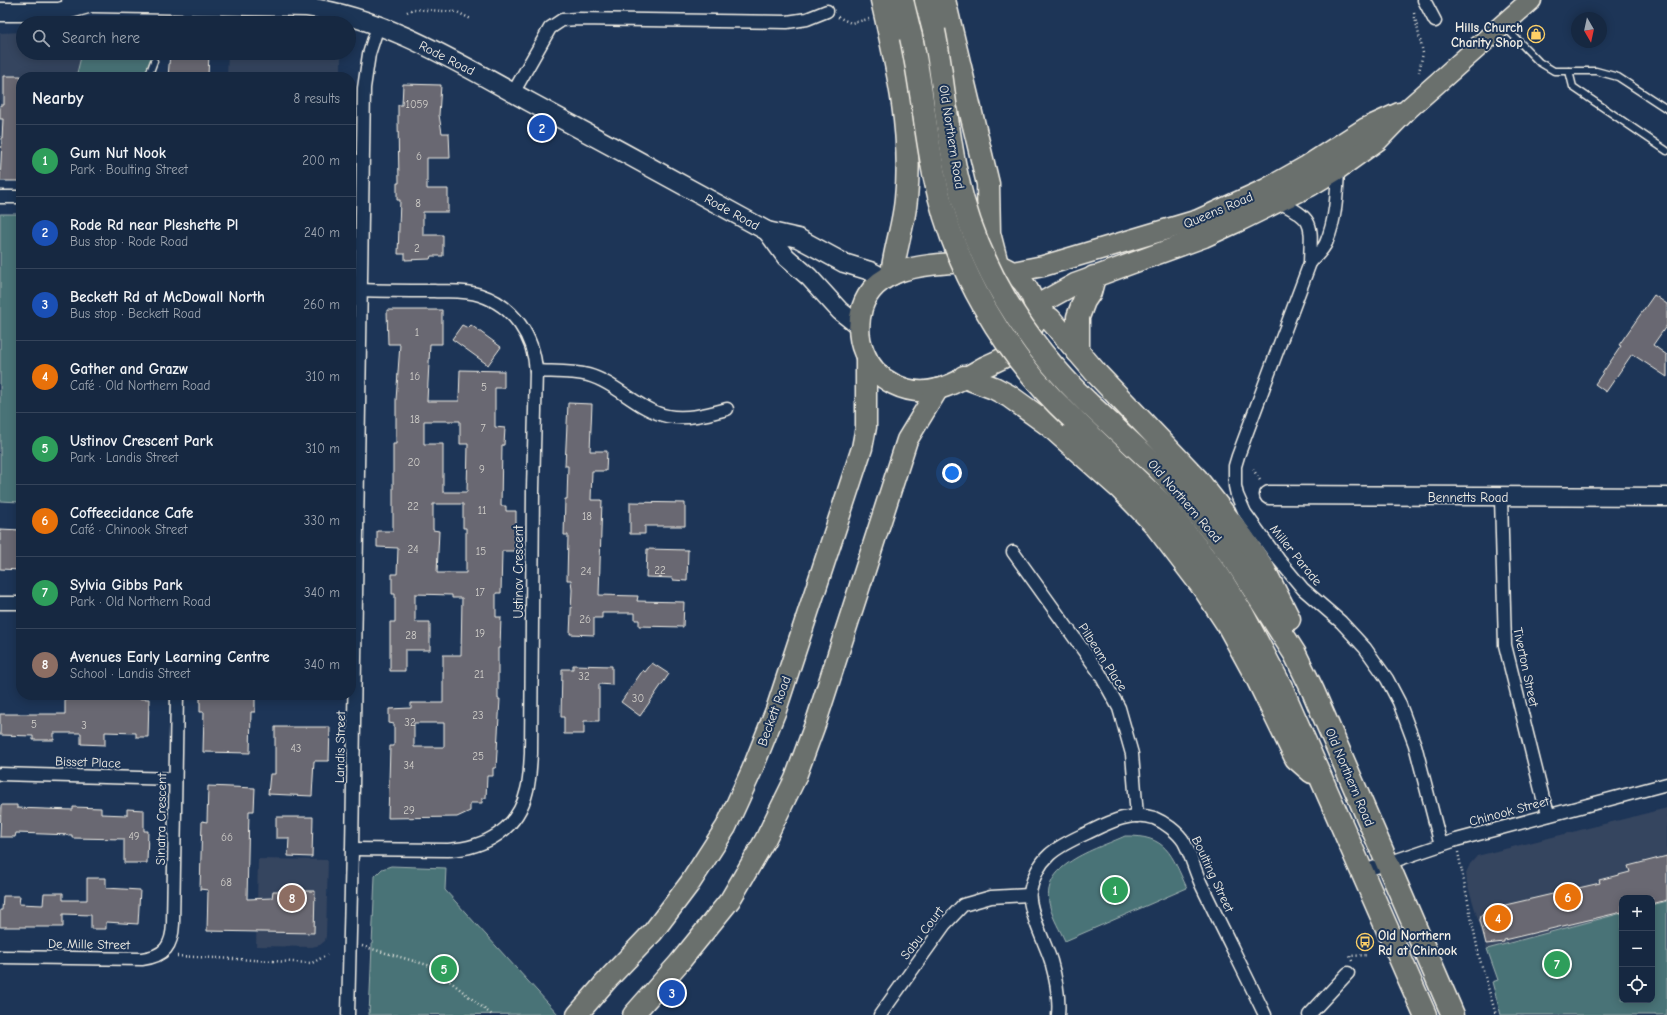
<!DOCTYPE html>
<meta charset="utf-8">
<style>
body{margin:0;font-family:"Comic Neue",sans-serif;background:#23344c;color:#f1f3f6}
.controls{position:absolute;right:12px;bottom:12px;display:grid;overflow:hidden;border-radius:8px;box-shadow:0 2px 10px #0003}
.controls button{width:36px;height:36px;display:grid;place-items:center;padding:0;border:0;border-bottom:1px solid #35445a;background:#162841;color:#f1f3f6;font:20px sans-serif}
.compass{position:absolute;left:1571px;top:12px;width:36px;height:36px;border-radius:50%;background:#162841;box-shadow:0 2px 10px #0003;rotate:171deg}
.you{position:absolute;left:952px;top:473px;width:14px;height:14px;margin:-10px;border:3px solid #fff;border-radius:50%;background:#1a73e8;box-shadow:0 0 0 6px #1a73e833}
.badge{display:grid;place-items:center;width:26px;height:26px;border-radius:50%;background:#ffd166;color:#fff;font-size:13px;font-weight:700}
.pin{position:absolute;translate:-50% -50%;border:2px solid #fff;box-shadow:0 1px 4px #0006}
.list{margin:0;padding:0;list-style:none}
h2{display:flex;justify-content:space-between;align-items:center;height:52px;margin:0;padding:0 16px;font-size:17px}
h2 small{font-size:13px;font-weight:400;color:#9ea6b1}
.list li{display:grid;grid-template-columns:26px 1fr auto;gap:12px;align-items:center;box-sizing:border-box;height:72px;padding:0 16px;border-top:1px solid #35445a}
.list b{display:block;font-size:15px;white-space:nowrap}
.list p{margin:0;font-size:13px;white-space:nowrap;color:#9ea6b1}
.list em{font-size:13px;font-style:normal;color:#9ea6b1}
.icon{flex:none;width:22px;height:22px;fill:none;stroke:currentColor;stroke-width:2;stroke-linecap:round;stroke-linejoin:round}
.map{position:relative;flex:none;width:1667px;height:1015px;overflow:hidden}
.search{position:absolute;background:#162841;box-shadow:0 2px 10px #0003;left:16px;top:16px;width:340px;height:44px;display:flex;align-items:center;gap:10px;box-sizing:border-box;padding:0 14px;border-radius:22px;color:#9ea6b1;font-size:15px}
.panel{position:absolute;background:#162841;box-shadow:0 2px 10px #0003;left:16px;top:72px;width:340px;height:628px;border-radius:16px}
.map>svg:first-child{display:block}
</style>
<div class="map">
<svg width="1667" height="1015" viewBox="0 0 1667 1015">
<rect width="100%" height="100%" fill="#1d3557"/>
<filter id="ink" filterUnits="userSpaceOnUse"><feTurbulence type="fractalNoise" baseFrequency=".025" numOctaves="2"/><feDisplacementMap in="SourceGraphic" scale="8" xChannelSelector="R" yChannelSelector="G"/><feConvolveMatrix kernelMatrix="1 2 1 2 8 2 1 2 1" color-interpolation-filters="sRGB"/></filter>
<g filter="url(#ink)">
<!-- built -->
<g fill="#34445f">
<path d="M23,32V53H82L76,77H21V181H0V33Z"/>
<path d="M228,53H341V77H227Z"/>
<path d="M1667,808V901L1652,905V898H1622V913L1487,949L1467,883L1466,873L1470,864L1477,856Z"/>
<path d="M258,859L328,860L326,936L325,941L320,945L312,947L256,946Z"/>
</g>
<!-- green -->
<g fill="#4a7377" stroke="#9fb2b0">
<path d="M82,53H154L144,77H76Z"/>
<path d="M0,214H21L20,502L0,501Z"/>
<path d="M1125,836C1167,835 1171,854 1187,888L1065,941C1060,930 1053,919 1050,907C1038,864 1095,850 1125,836Z"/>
<path d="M391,866L446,868L445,890L558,1014L369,1015L375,876L382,869Z"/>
<path d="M1667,901V1015H1501L1492,982L1498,980L1487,949L1622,913V1000H1652V905Z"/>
</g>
<!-- building -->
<g fill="#696872" stroke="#f4f1e8" fill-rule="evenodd">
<path d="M170,53H209L208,77H168Z"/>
<path d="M4,76H21V181H0L3,119H0V105H4Z"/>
<path d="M403,84L441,85L439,115L442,133H449L450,158H427V189H448V212H423V235H443V256H431L430,259L405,260V254H398L400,200H397V183H399L398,120V105H402Z"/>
<path d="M1654,295L1667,304V325L1653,345L1667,355V377L1632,354L1606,392L1595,384L1621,346L1619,345Z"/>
<path d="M387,310H442V344H430L427,401H459L460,370L504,371V388H495V427L505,428L504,445H502L501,506H506V511H516V526L515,551H502L501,593H496V617H501L500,648H498V699H500L496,768H493V776H487L486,798H482V803H470V811L457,817L388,818L390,746H394V724L389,723V709L411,708V703H443V655H461L462,598H452V595L415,594V622H430V650H405V671H390V622H395V594H392V574H397L398,548L377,547V531H393V444H396V400L400,344H388ZM424,421H460V444H468L467,492H443V444H424ZM433,504H463V528H466V573H437L439,531L433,530ZM414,723H444V747H414Z"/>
<path d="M462,325L468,328L471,325L501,347L488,365L452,339Z"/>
<path d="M568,403L592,404L590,451H607L606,471H592L591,500H602L599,595L638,596L637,601L684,602L683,627L639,626V620H635V613H602V618H594V635L570,634L572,590L571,580H567L568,535H564L565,499H567L568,466H565Z"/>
<path d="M630,502L685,503V526H645V534H630Z"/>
<path d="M0,529L21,530V570L0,569Z"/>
<path d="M647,549L688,550L687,581L673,580V578L646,577Z"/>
<path d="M652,663L669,674L640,716L621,702L643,670L645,672Z"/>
<path d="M573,665L612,666V685L599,684V721H584V734H564V717H561L562,669H573Z"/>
<path d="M65,695H101V697L149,699L148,737H136V733L105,732V745L81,744V733H54V740H33V736L0,735V714H65Z"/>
<path d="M200,695H255V712H251L250,753L203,752L204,712H200Z"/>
<path d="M275,727H330L329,761H314L312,796L268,794L270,774H275Z"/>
<path d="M208,786L255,788L254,811H249L247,899L272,898L273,891H315L314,933L207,931L208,890L200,889L202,821L207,822Z"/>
<path d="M1,805H17V808L73,810V807L101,808V814L127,815V809L144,810V831H148L147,863H124V839L72,838V835L16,833L15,837H0Z"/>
<path d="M276,817H313L312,857L288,856L289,838H276Z"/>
<path d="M1667,856V900L1652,904V898H1622V912L1504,940V942L1486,944L1480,920L1481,916L1488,909L1600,883L1599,880L1630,872L1628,866Z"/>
<path d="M87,878H106V888L140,890L138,924L106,922V929H91V915L63,914V927H0V910H2L3,896H20L19,904L43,905L44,893H63V900H87Z"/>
</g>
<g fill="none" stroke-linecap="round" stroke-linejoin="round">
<!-- lane casing -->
<g stroke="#f4f1e8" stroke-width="9">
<g id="lane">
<path d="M1504,26L1539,62L1554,71H1596L1618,77L1667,109"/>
<path d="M1569,71L1573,87L1667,151"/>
<path d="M148,77L154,61"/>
</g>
</g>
<!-- street casing -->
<g stroke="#f4f1e8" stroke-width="15">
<g id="street">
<path d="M1424,0L1435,21"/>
<path d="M513,93L550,28L562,20L577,19L787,22L807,19L827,11"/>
<path d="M0,197H21"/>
<path d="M1279,202C1316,220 1311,224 1310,263L1238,456L1235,466V486L1237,495L1245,513L1279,560L1303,589L1341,622L1365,648L1387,679L1399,702L1415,745L1441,845"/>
<path d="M1310,263C1315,257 1323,250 1326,243C1336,220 1337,193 1338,169"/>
<path d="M536,371C553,372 572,371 588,375C617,383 638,410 667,416C687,420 708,414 727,409"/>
<path d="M1501,497L1505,645L1543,798L1549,815"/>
<path d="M1013,552L1099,672L1119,708L1132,754L1137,816"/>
<path d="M0,603H21"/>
<path d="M0,774L175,779"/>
<path d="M352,849L448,850C485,848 518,830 527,790C530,779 530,766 531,754L533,489L536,371C534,337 514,306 480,295C465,290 449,292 434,291C409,291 385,291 360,290"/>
<path d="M1361,872L1456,840L1667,784"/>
<path d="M0,957L142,959C165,956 172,946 173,924L177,695"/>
<path d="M348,1015L352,849L364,88L369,54L378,26"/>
<path d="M880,1015L945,924L963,905L991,897L1029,895"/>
<path d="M1058,1015C1060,997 1056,979 1051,961C1046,945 1027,908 1030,892C1037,857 1056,847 1087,833C1106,824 1132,810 1154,818C1164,822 1178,832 1184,842C1191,855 1195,871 1201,884C1222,928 1244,971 1265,1015"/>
<path d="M1309,1015L1348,973"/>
</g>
</g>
<!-- secondary casing -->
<g stroke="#f4f1e8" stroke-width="21">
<g id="secondary">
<path d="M71,0L93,3L307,7C387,18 458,63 528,101C608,144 687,187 767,231L798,238L844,263L870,271L883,278"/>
<path d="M0,12H59L88,4"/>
<path d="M767,231L786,257L809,277L840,311L859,326"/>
<path d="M1269,495L1667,497"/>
</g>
</g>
<!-- primary casing -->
<g stroke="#f4f1e8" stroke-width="23">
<g id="primary">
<path d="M968,262C978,262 988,262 998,265C1025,274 1045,307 1030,334C1021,352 1001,359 984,367C970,375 954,385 938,389C908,397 875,381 864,352C858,338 858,323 862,308C876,264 930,265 968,262Z"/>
<path d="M1013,272L1043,266L1198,220L1266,189L1307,166L1366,128L1399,113"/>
<path d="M1035,306L1075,284L1204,237L1237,222L1310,186L1338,169L1377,141L1408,109L1531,0"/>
<path d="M577,1015L609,978L653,932L690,883L726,827L752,770L776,710L862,448L866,427V359"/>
<path d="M633,1015L679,963L730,900L765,840L795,779L817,719L907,440L938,389"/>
</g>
</g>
<!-- highway casing -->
<g stroke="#f4f1e8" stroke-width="25">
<g id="highway">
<path d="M882,0C897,66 913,131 906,199C904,224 895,248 892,274"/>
<path d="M902,0L911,37"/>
<path d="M926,0L934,31"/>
<path d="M944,0L988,184L989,233L997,264"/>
<path d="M1035,311L1050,319L1097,374L1196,478L1242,537L1263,568L1289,619"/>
<path d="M1078,352V317L1084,301L1090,292L1094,277"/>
<path d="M964,377L994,388L1009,396L1049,425L1121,489L1153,522L1205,590L1228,625L1257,678L1296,758L1312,772"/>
<path d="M1087,402L1158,468L1182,494L1237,563L1295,654L1313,691L1453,1015"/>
<path d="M1072,418L1164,506L1219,576L1242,613L1281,687L1425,1015"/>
</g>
</g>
<!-- path -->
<g stroke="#f4f1e8" stroke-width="2.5" stroke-dasharray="1 3" stroke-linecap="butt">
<path d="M407,12L413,9L457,12L471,19"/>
<path d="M1414,13L1423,53L1419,72"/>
<path d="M838,17L851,23L869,19"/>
<path d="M1253,469L1261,482"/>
<path d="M1458,852L1479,956L1496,1015"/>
<path d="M362,946L431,966L492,1015"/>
<path d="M177,956L312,963L327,955"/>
<path d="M1352,961L1350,956L1368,955"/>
</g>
<!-- lane -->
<use href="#lane" stroke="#1d3557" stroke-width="6"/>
<!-- street -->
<use href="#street" stroke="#1d3557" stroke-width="12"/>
<!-- secondary -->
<use href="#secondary" stroke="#1d3557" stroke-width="18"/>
<!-- primary -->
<use href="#primary" stroke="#6b706d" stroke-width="20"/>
<!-- highway -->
<use href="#highway" stroke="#6b706d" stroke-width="22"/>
<!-- highway-bridge casing -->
<g stroke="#f4f1e8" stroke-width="25" stroke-linecap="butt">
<g id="highway-bridge">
<path d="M934,31C944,80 946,129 957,177C976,264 1024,341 1087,402"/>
<path d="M911,37C921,82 925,129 934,174C953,267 1003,354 1072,418"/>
</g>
</g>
<!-- highway-bridge -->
<use href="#highway-bridge" stroke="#6b706d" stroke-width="22"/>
</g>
</g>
<!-- icons -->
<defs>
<g id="shop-ring" transform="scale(0.9)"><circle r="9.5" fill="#1d3557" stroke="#ffd166" stroke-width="1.5"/><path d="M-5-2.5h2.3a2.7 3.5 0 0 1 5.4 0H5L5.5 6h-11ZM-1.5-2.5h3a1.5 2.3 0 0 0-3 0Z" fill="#ffd166"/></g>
<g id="bus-ring" transform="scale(0.9)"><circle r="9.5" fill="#1d3557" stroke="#ffd166" stroke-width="1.5"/><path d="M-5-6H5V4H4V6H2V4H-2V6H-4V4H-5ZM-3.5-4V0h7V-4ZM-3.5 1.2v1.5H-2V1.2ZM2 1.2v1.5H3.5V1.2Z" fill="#ffd166"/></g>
</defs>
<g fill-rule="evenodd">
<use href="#shop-ring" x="1536" y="34"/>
<use href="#bus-ring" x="1365" y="942"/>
</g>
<g text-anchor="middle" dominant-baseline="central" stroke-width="4" stroke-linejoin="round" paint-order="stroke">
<!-- number labels -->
<g font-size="11" fill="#d1cfca">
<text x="417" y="104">1059</text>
<text x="419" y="156">6</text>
<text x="418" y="203">8</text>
<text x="417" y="248">2</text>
<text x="417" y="332">1</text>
<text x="415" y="376">16</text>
<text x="484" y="387">5</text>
<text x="415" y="419">18</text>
<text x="483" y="428">7</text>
<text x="414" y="462">20</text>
<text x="482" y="469">9</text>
<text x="413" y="506">22</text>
<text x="482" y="510">11</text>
<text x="587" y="516">18</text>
<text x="413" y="549">24</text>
<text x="481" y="551">15</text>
<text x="660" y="570">22</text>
<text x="586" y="571">24</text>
<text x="480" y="592">17</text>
<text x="585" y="619">26</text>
<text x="480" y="633">19</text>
<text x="411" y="635">28</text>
<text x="479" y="674">21</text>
<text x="584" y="676">32</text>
<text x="638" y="698">30</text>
<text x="478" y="715">23</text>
<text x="410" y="722">32</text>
<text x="34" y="724">5</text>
<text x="84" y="725">3</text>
<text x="296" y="748">43</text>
<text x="478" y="756">25</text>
<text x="409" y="765">34</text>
<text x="409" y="810">29</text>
<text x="134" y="836">49</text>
<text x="227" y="837">66</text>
<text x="226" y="882">68</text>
</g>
<!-- poi labels -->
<g font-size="13" font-weight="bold" fill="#f4f1e8" stroke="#1d3557" text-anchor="end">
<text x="1523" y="27">Hills Church<tspan x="1523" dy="15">Charity Shop</tspan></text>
<text x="1378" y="935" text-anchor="start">Old Northern<tspan x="1378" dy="15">Rd at Chinook</tspan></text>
</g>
<!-- street labels -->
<g font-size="13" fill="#f4f1e8" stroke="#1d3557">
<text transform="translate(447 58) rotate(27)">Rode Road</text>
<text transform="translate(952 137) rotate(81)">Old Northern Road</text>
<text transform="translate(1218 210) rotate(-23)">Queens Road</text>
<text transform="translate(732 212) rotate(29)">Rode Road</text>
<text x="1468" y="497">Bennetts Road</text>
<text transform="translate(1185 501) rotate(49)">Old Northern Road</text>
<text transform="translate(1296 555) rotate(51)">Miller Parade</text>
<text transform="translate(518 572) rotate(-90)">Ustinov Crescent</text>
<text transform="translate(1103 657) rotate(57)">Pilbeam Place</text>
<text transform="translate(1526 667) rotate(78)">Tiverton Street</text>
<text transform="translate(774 711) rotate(-70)">Beckett Road</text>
<text transform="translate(340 747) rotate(-89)">Landis Street</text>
<text transform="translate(88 762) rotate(2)">Bisset Place</text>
<text transform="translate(1350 777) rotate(67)">Old Northern Road</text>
<text transform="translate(1509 811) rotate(-15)">Chinook Street</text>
<text transform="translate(161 819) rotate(-89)">Sinatra Crescent</text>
<text transform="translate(1213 874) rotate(65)">Boulting Street</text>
<text transform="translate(922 933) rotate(-53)">Sabu Court</text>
<text transform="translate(89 944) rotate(1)">De Mille Street</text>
</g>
</g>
</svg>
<div class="controls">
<button>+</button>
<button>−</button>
<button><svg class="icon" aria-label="locate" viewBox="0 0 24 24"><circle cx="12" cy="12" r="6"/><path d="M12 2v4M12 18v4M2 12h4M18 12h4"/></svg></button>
</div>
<svg class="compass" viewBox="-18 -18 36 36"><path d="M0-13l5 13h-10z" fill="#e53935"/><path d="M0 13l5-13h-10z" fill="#9ea6b1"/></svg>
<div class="you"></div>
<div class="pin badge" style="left:1115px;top:890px;background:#2e9e5b">1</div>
<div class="pin badge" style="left:542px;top:128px;background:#1a4fb4">2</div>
<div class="pin badge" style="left:672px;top:993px;background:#1a4fb4">3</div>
<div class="pin badge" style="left:1498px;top:918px;background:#e8710a">4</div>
<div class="pin badge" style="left:444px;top:969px;background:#2e9e5b">5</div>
<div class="pin badge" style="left:1568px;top:897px;background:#e8710a">6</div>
<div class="pin badge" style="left:1557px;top:964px;background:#2e9e5b">7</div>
<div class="pin badge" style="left:292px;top:898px;background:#8d6e63">8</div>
<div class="search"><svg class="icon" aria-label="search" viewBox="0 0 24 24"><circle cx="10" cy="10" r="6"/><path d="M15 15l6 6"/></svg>Search here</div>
<section class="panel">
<h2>Nearby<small>8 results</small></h2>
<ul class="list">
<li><span class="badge" style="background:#2e9e5b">1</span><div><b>Gum Nut Nook</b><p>Park · Boulting Street</p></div><em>200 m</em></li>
<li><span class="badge" style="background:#1a4fb4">2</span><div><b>Rode Rd near Pleshette Pl</b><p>Bus stop · Rode Road</p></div><em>240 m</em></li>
<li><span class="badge" style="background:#1a4fb4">3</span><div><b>Beckett Rd at McDowall North</b><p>Bus stop · Beckett Road</p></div><em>260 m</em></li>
<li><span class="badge" style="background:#e8710a">4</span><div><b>Gather and Grazw</b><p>Café · Old Northern Road</p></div><em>310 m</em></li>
<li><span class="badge" style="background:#2e9e5b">5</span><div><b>Ustinov Crescent Park</b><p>Park · Landis Street</p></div><em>310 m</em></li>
<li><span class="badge" style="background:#e8710a">6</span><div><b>Coffeecidance Cafe</b><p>Café · Chinook Street</p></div><em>330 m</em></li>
<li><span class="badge" style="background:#2e9e5b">7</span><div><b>Sylvia Gibbs Park</b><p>Park · Old Northern Road</p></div><em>340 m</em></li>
<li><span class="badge" style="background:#8d6e63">8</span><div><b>Avenues Early Learning Centre</b><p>School · Landis Street</p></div><em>340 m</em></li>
</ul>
</section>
</div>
